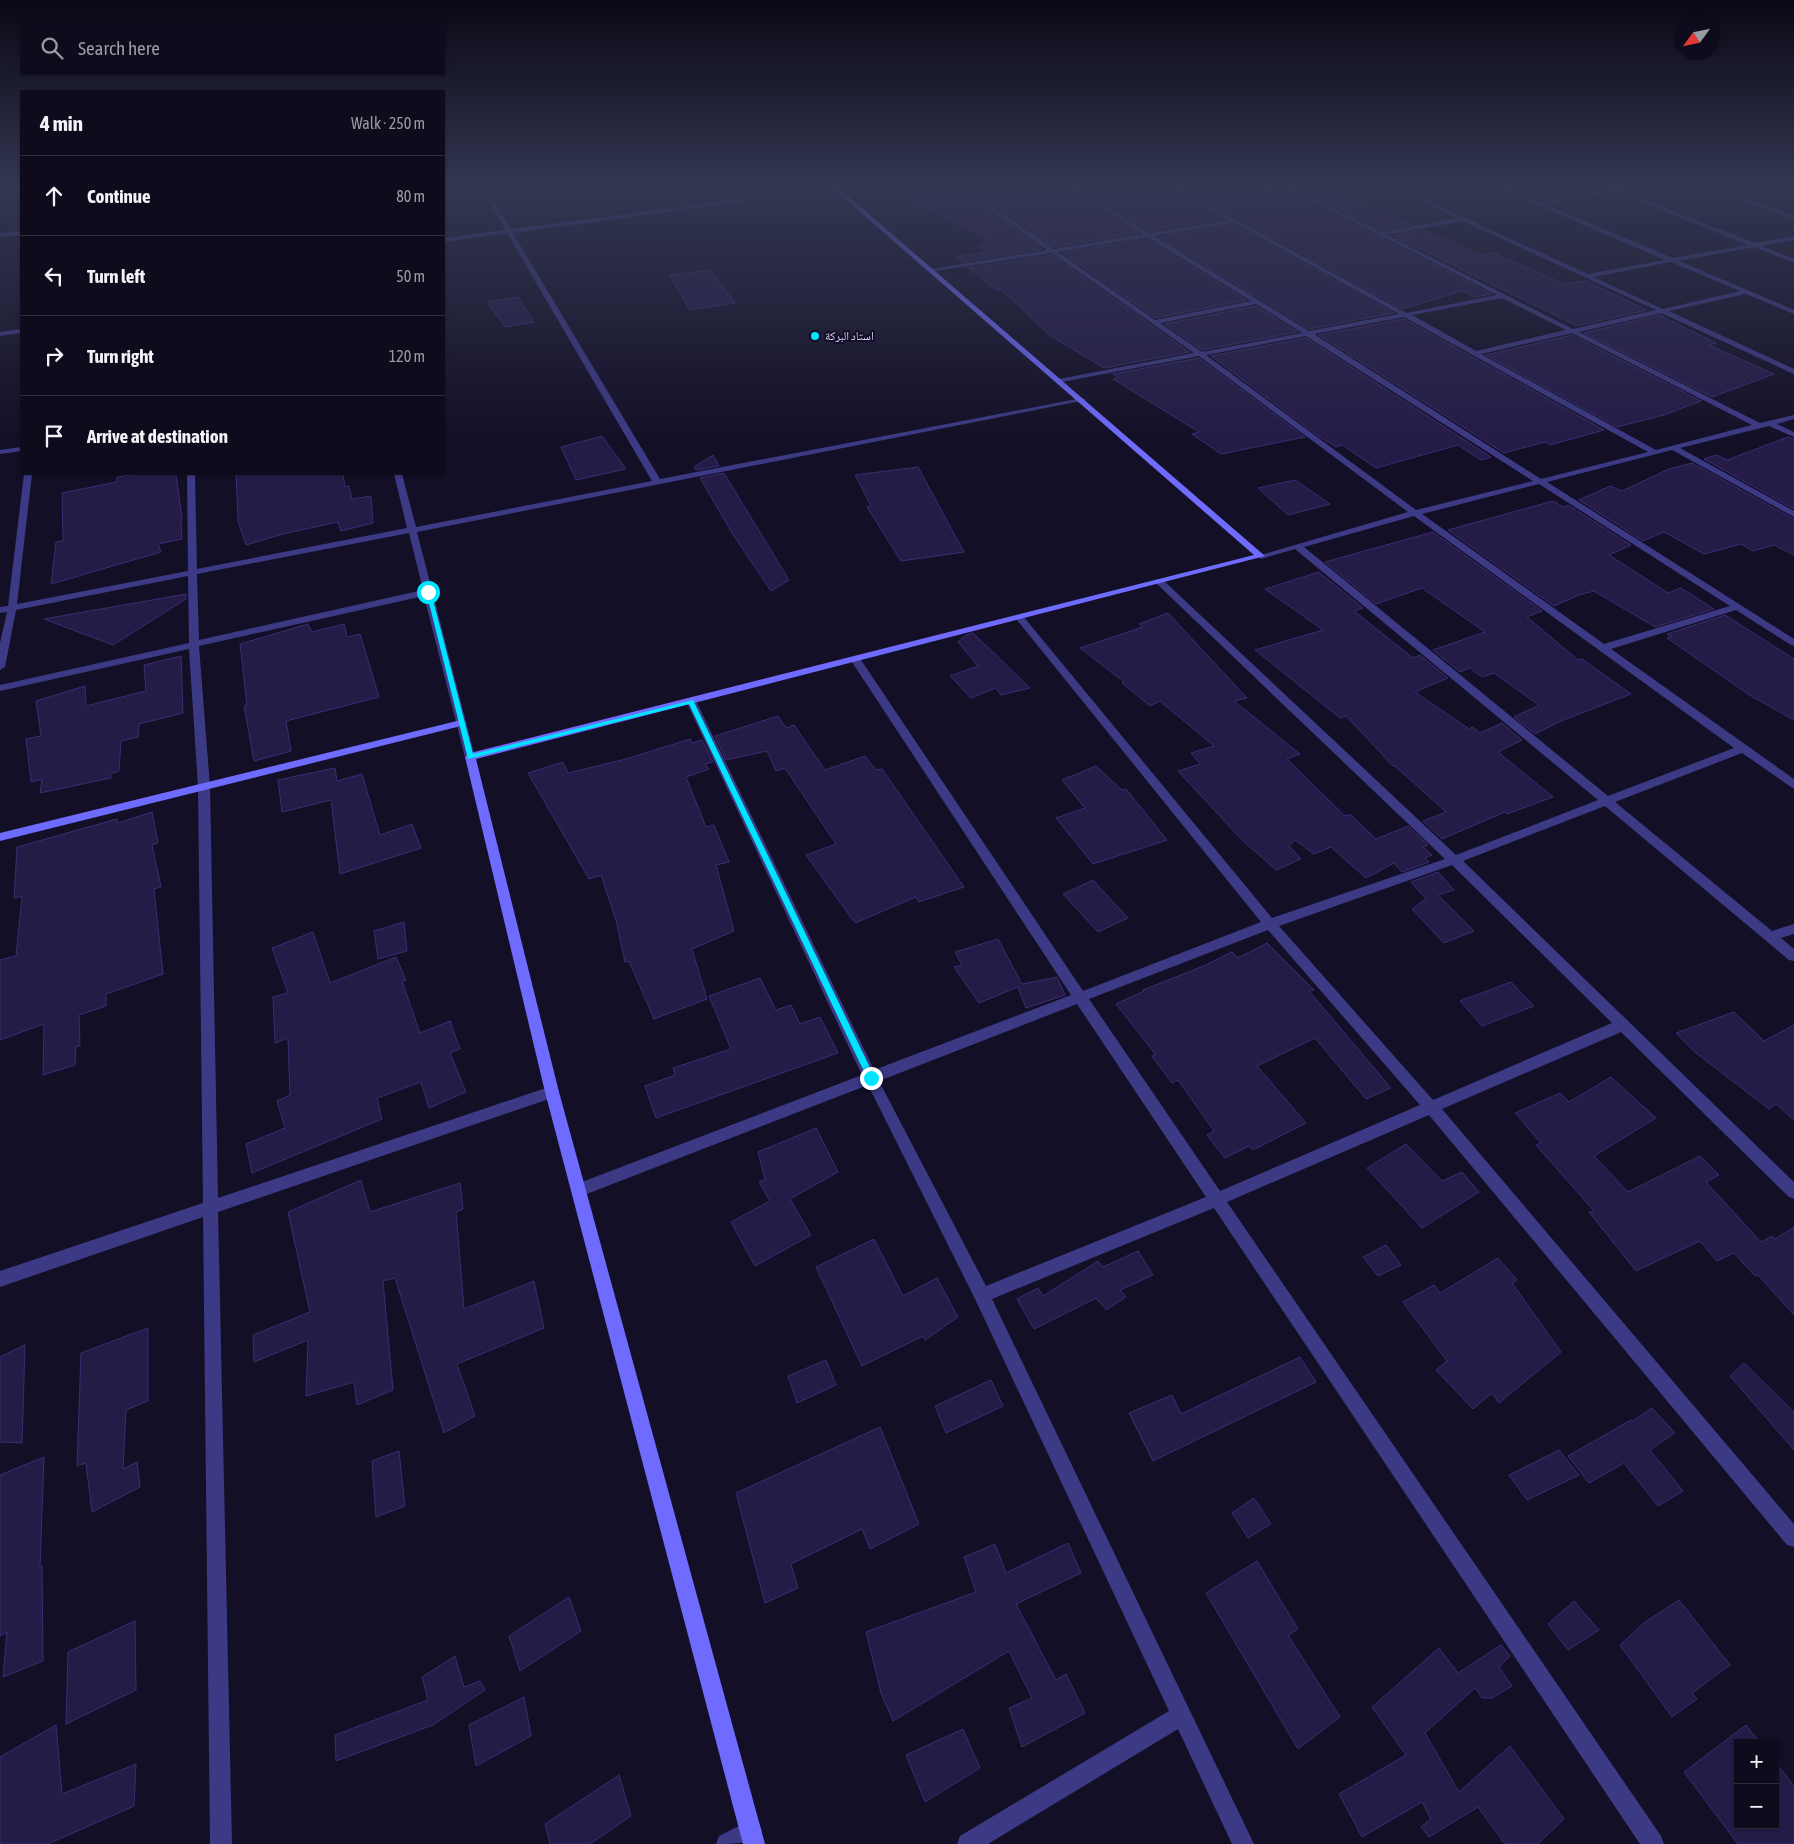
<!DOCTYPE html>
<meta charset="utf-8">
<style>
body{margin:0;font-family:"Asap Condensed","Noto Naskh Arabic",sans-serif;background:#1c1929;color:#f1f3f6}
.controls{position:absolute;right:15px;bottom:15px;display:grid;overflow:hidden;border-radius:0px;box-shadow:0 1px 4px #0004}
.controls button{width:45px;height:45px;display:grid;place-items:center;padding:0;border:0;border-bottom:1px solid #2e2b3b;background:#0e0b1c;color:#f1f3f6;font:25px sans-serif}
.compass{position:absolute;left:1674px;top:15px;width:45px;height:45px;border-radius:50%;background:#0e0b1c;box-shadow:0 1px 4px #0004;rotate:237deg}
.stop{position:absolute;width:15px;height:15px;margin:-11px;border:4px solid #00e5ff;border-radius:50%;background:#fff}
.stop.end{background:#00e5ff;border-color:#fff;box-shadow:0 1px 5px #0008}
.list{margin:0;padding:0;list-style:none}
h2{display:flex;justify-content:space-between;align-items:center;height:65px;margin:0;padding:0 20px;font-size:21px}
h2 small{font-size:16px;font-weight:400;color:#9b9ba3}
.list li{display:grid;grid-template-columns:32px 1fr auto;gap:15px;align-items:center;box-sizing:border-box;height:80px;padding:0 20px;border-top:1px solid #2e2b3b}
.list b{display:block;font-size:19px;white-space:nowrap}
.list em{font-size:16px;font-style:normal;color:#9b9ba3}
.icon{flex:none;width:28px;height:28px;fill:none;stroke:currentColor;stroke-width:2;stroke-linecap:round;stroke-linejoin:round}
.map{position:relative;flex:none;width:1794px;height:1844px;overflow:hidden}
.search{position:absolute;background:#0e0b1c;box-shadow:0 1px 4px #0004;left:20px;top:20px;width:425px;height:55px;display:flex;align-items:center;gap:12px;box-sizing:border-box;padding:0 18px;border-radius:0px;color:#9b9ba3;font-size:19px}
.panel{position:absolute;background:#0e0b1c;box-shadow:0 1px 4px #0004;left:20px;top:90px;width:425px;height:385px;border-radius:0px}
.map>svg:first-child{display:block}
</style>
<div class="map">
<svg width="1794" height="1844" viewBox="0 0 1794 1844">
<rect width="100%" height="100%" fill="#130f26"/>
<!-- building -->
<g fill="#241b47" stroke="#3b2d73">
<path d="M876,184H953L1042,249L962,262L956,257L988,252L978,246L994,242Z"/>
<path d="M965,184H1062L1138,233L1054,247Z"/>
<path d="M1074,184H1164L1223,219L1149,231Z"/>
<path d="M1177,184H1278L1279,186L1201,198Z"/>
<path d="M1292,184H1341L1342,194L1411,225L1382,230Z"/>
<path d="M1289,191L1491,294L1475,297L1462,291L1402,309L1212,204Z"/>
<path d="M1234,225L1394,313L1309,329L1159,237Z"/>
<path d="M1423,230L1482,255L1494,253L1564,284L1586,281L1647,310L1577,326L1393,236Z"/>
<path d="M1147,239L1246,300L1155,318L1063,253Z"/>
<path d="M1052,255L1189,352L1104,368L1048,334L1001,289L996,290L969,268Z"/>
<path d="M710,270L735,303L690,310L669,275Z"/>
<path d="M518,297L534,322L505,327L487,302Z"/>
<path d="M1256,306L1297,332L1202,350L1165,324Z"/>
<path d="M1659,315L1716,343L1709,345L1774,374L1712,397L1584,333Z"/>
<path d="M1404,319L1604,430L1550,445L1545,442L1504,453L1319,335Z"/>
<path d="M1572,335L1701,401L1664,415L1617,427L1486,355Z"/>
<path d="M1306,338L1491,457L1481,460L1458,445L1376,468L1342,445L1336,447L1318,436L1211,356Z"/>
<path d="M1199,358L1305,437L1221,454L1192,434L1199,432L1113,379L1119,378L1113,374Z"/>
<path d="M602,436L626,469L576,480L561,447Z"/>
<path d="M1788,437L1794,439V509L1704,459L1717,455L1727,460Z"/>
<path d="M713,455L719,466L696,470L694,467Z"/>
<path d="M1692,463L1794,519V555L1774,545L1753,551L1741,544L1704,554L1664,532L1643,541L1579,500L1610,486L1622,491L1669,469Z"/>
<path d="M918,467L964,552L901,561L867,507L871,506L855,475Z"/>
<path d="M724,473L789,580L771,591L732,533L700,478Z"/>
<path d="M138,474H176L182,518L181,519L182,539L158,544L161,552L51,584L56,542L63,541L62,493L117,482V477Z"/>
<path d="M236,474H343L345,487L349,486L352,499L371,496L373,523L341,531L338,522L283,534L246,545L238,521Z"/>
<path d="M1295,480L1330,504L1288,515L1258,488Z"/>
<path d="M1553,501L1563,507L1568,505L1631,545L1609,555L1668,593L1681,588L1714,609L1655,627L1594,591L1579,595L1554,606L1448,530Z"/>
<path d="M1433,532L1542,611L1527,617L1578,660L1582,659L1631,694L1561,721L1535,734L1514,717L1539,705L1494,673L1482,677L1470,668L1460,672L1433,650L1485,632L1422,588L1376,604L1325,562Z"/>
<path d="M1319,572L1363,608L1354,611L1413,658L1420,655L1448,678L1415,692L1469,729L1472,727L1480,733L1502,723L1522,740L1498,752L1553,797L1507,814L1505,812L1442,839L1423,821L1446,812L1395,766H1393L1346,716L1340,718L1255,650L1323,630L1265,589Z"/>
<path d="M186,594V599L113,645L44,619Z"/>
<path d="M1168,613L1247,698L1234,701L1300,754L1287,759L1345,816L1350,814L1376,839L1408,826L1428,845L1423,847L1432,855L1425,858L1429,862L1402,872L1394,863L1366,878L1331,847L1314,854L1295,840L1289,846L1301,859L1276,870L1242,840L1178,771L1200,764L1191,753L1214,746L1160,701L1150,706L1122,683L1124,682L1080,648L1143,627L1139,624Z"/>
<path d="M1725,615L1794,659V720L1751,696L1667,638L1672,636L1667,634Z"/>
<path d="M308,624L312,632L344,624L347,637L360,634L379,697L286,721L291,751L254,761L244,706L247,705L240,644Z"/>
<path d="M973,633L1030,688L1001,695L996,688L971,698L950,676L978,666L958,642L966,635Z"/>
<path d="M181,656L183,713L139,724L138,737L121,741L119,771L110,774L111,778L40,793L42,779L31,782L26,739L41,736L36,701L85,686L86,706L146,691L144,665Z"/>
<path d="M778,716L786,728L794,725L825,770L865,756L876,770L882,769L964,887L919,902L916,897L855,923L806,855L836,844L785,768L776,771L767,751L726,760L715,736Z"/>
<path d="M690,739L692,743L702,740L713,762L705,764L709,769L686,777L706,827L714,825L729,862L716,865L734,931L692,949L707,999L654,1019L629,961L625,962L616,920L601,875L589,879L528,773L563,762L568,773L626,759Z"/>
<path d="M1096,766L1122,790L1126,789L1167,840L1093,864L1056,818L1085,808L1062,780Z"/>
<path d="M335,768L337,781L362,774L380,835L412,824L421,848L340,874L331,800L282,812L278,780Z"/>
<path d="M152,812L158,843L152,845L161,887L154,889L163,974L106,994V1006L79,1015L80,1046L76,1047L75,1065L43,1075L44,1024L0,1040V960L16,956L22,896L14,898L17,847L117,819L118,823Z"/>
<path d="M1438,872L1454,890L1438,895L1474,931L1444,943L1412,909L1426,899L1411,882Z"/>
<path d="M1093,880L1128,918L1098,932L1063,894Z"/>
<path d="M404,922L407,951L378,959L374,931Z"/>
<path d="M313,932L330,983L396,957L406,980L402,981L420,1033L450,1021L460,1049L450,1053L466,1092L429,1108L421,1082L377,1098L382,1119L252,1173L246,1144L285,1128L277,1101L290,1095L288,1038L275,1043L273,997L288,993L272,948Z"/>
<path d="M998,939L1022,984L1057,977L1065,995L1026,1008L1018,987L979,1003L954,967L962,965L955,952Z"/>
<path d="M1267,943L1314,990L1309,991L1391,1088L1366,1099L1315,1038L1257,1066L1306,1123L1253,1150L1249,1146L1225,1158L1207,1135L1214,1131L1178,1080L1172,1083L1152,1056L1156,1055L1116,1004L1144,991L1143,990L1206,965L1232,952L1238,958Z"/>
<path d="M760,978L776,1010L791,1005L800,1024L820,1017L838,1053L656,1118L645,1086L675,1075L673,1068L731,1049L709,996Z"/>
<path d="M1511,982L1534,1006L1482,1026L1460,1001Z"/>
<path d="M1734,1012L1764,1041L1794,1025V1120L1776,1104L1769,1109L1696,1053L1676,1033Z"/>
<path d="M1611,1077L1656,1118L1594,1156L1628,1192L1700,1156L1719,1175L1706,1182L1761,1242L1772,1236L1775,1239L1794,1227V1315L1758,1275L1755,1276L1734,1253L1717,1261L1700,1241L1636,1271L1589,1212L1594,1211L1536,1145L1541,1143L1515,1113L1560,1093L1569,1102Z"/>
<path d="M816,1128L838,1172L790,1199L811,1235L755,1266L731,1222L770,1201L759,1182L765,1179L758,1152Z"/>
<path d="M1406,1144L1442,1181L1462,1172L1479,1192L1422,1228L1367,1168Z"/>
<path d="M361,1180L370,1212L460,1183L463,1209L456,1212L464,1309L534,1281L544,1328L457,1364L475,1416L444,1433L395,1278L383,1281L393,1390L357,1405L354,1382L306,1396L308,1340L254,1362L253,1335L310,1312L288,1212Z"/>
<path d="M874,1239L903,1296L937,1278L958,1317L925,1340L923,1336L862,1366L816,1267Z"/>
<path d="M1386,1245L1401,1265L1378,1276L1363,1257Z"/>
<path d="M1138,1251L1153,1275L1120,1290L1126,1297L1106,1310L1096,1298L1034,1329L1017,1299L1038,1288L1043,1296L1098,1261L1103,1267Z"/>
<path d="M1498,1258L1517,1280L1512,1283L1561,1352L1499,1403L1492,1393L1473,1409L1436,1370L1447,1361L1403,1302L1434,1285L1440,1293Z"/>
<path d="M148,1328V1401L126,1410L123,1469L137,1462L140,1487L92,1512L86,1463L77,1466L81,1353Z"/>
<path d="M25,1345L22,1443L0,1442V1357Z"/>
<path d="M1300,1357L1316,1382L1153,1461L1129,1413L1172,1395L1181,1414Z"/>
<path d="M826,1360L836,1385L797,1403L788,1376Z"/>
<path d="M1744,1363L1794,1412V1450L1730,1376Z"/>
<path d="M991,1380L1003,1406L946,1433L935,1406Z"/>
<path d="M1652,1408L1675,1433L1650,1450L1683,1491L1658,1506L1624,1463L1589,1483L1568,1456L1631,1420L1633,1421Z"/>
<path d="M880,1427L919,1524L870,1549L862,1529L791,1564L798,1588L765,1603L736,1493Z"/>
<path d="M1559,1450L1579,1475L1527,1500L1509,1475Z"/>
<path d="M399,1451L405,1506L376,1517L372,1461Z"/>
<path d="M44,1457L40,1567L42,1566L43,1661L3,1677L7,1632L0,1636V1475Z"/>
<path d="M1254,1498L1271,1524L1248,1538L1232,1513Z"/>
<path d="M1068,1543L1081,1573L1016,1604L1056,1680L1066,1674L1085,1713L1022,1747L1009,1708L1032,1698L1009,1651L893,1721L881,1693L866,1632L976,1592L964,1557L995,1544L1006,1573Z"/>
<path d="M1257,1561L1298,1629L1288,1635L1340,1717L1298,1749L1206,1593Z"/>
<path d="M569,1597L581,1631L520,1671L509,1636Z"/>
<path d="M1679,1600L1730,1665L1692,1693L1697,1699L1672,1717L1620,1645L1645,1622Z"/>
<path d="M1574,1601L1599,1630L1568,1650L1548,1624Z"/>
<path d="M135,1621L136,1690L66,1724L68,1652Z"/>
<path d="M1501,1645L1510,1656L1499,1667L1512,1686L1492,1698H1482L1475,1688L1425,1733L1459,1792L1510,1746L1564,1819L1538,1844H1505L1478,1807L1429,1837L1421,1827L1431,1819L1422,1802L1362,1837L1339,1794L1406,1755L1372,1707L1439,1648L1458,1673Z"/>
<path d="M455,1656L464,1687L480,1681L485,1690L433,1725L336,1761L335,1735L428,1700L422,1677Z"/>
<path d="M524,1697L531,1736L476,1766L469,1725Z"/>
<path d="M56,1725L62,1794L136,1764L134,1806L48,1844H0V1757Z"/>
<path d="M1746,1725L1760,1743H1738V1825H1775V1762L1794,1786V1844H1738L1684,1772Z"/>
<path d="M963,1729L980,1768L925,1802L906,1755Z"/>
<path d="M619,1775L631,1816L590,1844H550L545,1824Z"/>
</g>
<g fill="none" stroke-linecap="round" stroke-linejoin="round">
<!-- street -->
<g fill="#3d3a85" fill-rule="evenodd">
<path d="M479,184H484L511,229L856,184H873L513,233L660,479L1082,398L1086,400L417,532L475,757L474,760H466L465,757L424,596L199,646L210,787L218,1198L552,1086L557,1088L559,1092L557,1096L552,1098L218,1212L232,1844H210L203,1217L0,1287V1271L203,1203L198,787L189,649L0,691V685L189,643L188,576L16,610L5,667L0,670V643L7,612L0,613V607L8,606L24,474H32L17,604L188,571L187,474H195L197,569L407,528L394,474H402L416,527L652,481L507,233L444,242V238L505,230ZM409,533L423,590L199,640L197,574Z"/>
<path d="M955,184H961L1054,249L1143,234L1064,184H1070L1149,233L1229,220L1166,184H1173L1201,200L1284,187L1280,184H1287L1382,232L1457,218L1386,184C1395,184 1401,190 1409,191C1422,192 1445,184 1461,184L1413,194L1588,274L1665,260L1489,184H1497L1538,202L1608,189L1598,184C1605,184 1610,187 1617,189C1626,191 1649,184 1661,184L1624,192L1755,243L1794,236V240L1761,246L1794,259V263L1754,247L1679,261L1794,310V314L1746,294L1669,311L1794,369V374L1661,313L1579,332L1760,423L1794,415V419L1777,424L1794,432V437L1769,426L1680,448L1794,511V517L1672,450L1547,482L1794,639V646L1791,645L1736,610L1611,649L1794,779V789L1742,753L1615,802L1772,931L1794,924V934L1781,938L1794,949V961L1789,960L1605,806L1463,861L1794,1182V1199L1789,1197L1621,1032L1442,1109L1794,1524V1547L1787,1545L1429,1115L1227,1202L1661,1836L1664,1844H1640L1214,1208L992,1299L1254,1844H1232L1178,1729L988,1844H957L960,1836L1169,1711L976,1301L868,1085L579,1197L574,1195L571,1190L574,1185L862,1075L686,701L687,699H695L696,701L874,1070L1071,995L850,659L851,657H859L1083,991L1261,922L1017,620V616H1023L1272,918L1445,859L1157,584V580H1163L1456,855L1598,800L1295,549L1261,559L1257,556L1408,512L1199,356L1056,383V379H1059L1194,353L1052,253L929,272L931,269L1047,250ZM1289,189L1497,295L1406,313L1206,203ZM1614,191L1748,245L1673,258L1544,204ZM1463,221L1656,310L1573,329L1387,235ZM1234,223L1399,314L1309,331L1154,236ZM1147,237L1251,301L1155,320L1058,252ZM1671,262L1740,291L1663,309L1593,277ZM1502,298L1566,330L1476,351L1412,315ZM1256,304L1302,333L1202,352L1160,323ZM1404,317L1648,452L1541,479L1314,334ZM1572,333L1752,425L1656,450L1481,354ZM1306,336L1533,481L1416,510L1206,355ZM1539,484L1730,606L1604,644L1422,514ZM1414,516L1734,748L1608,796L1304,547ZM1452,865L1612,1023L1433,1100L1279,926ZM1268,930L1420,1105L1220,1191L1089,999ZM1077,1004L1206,1197L986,1286L879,1081Z"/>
<path d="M1701,184H1709L1794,216V220Z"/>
<path d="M21,231V235L0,237V233Z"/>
<path d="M21,329V333L0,336V332Z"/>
<path d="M21,447V451L0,454V450Z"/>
<path d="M751,1820L759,1823L762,1831C754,1844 733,1844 716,1844L719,1836Z"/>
</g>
<!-- secondary -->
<g fill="#6f6bff" fill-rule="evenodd">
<path d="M828,184H834L1265,556L476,759L559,1092L765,1844H743L545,1092L465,757L470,753L1254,555Z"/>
<path d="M461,720L466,723L465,725L0,841V833Z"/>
</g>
</g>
<!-- sky -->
<linearGradient id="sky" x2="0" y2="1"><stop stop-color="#0a0815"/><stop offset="0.42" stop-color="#333752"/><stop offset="1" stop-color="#333752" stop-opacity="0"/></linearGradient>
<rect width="1794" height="443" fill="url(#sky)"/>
<!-- route -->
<path fill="#00e5ff" d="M426,591L431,592L473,754L693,700L875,1078L874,1080H868L689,704L468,759Z"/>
<!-- markers -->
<circle fill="#00e5ff" stroke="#130f26" stroke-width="2" cx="815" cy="336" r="5"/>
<g text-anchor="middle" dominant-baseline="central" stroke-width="4" stroke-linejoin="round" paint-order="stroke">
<!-- far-poi labels -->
<g font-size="12" fill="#d9d4ff" stroke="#130f26" text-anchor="start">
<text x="825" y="336">استاد البركة</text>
</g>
</g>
</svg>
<div class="controls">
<button>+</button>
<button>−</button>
</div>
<svg class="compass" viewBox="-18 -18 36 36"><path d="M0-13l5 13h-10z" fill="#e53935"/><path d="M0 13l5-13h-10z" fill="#9b9ba3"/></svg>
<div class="stop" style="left:428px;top:592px"></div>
<div class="stop end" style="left:871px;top:1078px"></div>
<div class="search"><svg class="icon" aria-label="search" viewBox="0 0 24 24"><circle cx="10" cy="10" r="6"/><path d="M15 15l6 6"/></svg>Search here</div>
<section class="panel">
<h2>4 min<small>Walk · 250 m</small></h2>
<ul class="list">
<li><svg class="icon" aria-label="ahead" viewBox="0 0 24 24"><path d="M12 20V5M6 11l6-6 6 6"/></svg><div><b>Continue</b></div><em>80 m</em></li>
<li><svg class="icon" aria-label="left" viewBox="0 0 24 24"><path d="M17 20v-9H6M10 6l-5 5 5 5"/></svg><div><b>Turn left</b></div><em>50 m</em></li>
<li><svg class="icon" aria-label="right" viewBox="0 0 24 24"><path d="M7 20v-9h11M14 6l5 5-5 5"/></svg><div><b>Turn right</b></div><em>120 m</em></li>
<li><svg class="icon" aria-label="arrive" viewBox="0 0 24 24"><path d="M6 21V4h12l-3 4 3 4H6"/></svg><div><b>Arrive at destination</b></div></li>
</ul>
</section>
</div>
